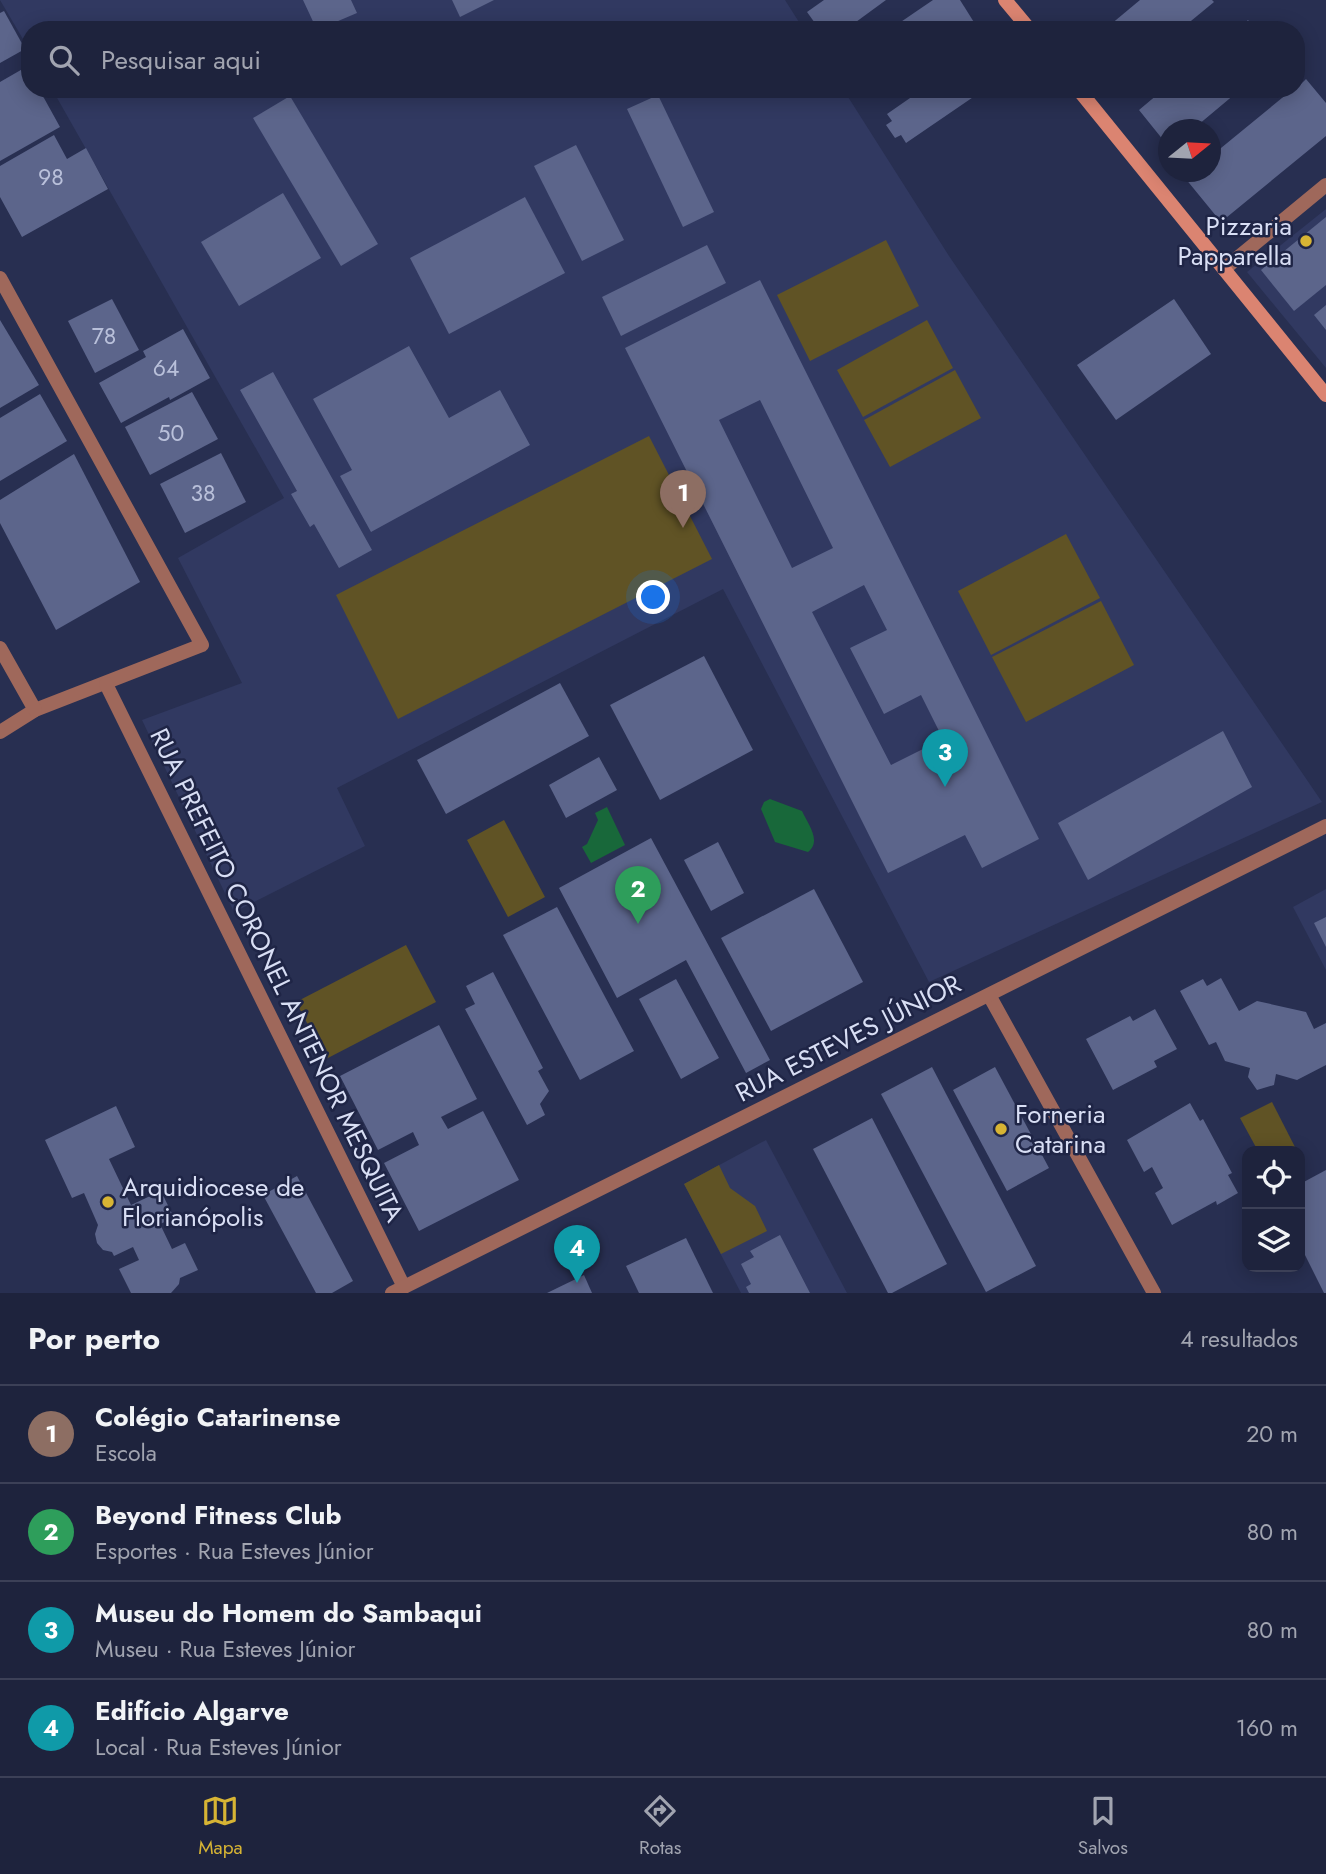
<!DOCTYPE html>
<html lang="pt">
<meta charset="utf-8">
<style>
body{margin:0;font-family:Jost,sans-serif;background:#2b2f48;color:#f1f3f6}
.controls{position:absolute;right:21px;bottom:21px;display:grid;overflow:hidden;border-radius:14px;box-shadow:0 4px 18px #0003}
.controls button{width:63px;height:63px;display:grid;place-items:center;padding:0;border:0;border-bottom:2px solid #3c4057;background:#1e233d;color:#f1f3f6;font:35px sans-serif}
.compass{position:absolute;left:1158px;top:119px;width:63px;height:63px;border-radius:50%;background:#1e233d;box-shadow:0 4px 18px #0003;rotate:72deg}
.you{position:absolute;left:654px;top:598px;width:24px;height:24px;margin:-18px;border:5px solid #fff;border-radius:50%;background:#1a73e8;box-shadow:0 0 0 10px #1a73e833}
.badge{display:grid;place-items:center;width:46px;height:46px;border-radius:50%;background:#d7b434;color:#fff;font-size:23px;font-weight:700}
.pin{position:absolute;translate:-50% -58px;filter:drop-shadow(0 2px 4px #0008)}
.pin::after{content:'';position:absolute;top:37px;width:24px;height:21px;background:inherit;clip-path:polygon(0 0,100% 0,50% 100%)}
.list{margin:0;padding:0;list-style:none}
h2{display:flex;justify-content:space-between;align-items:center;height:91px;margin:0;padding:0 28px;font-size:30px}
h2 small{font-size:23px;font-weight:400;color:#a1a4b0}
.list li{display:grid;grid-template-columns:46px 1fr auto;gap:21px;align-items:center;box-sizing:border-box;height:98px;padding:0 28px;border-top:2px solid #3c4057}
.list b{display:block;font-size:26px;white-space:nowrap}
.list p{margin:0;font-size:23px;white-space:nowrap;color:#a1a4b0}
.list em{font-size:23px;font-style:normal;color:#a1a4b0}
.icon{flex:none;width:38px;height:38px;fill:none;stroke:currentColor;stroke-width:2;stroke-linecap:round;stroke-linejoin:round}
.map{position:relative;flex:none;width:1326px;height:1293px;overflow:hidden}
.search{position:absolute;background:#1e233d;box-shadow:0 4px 18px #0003;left:21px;right:21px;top:21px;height:77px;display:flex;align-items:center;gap:18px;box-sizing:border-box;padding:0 24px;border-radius:28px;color:#a1a4b0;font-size:26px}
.sheet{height:483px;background:#1e233d}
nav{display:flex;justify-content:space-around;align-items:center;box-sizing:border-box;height:98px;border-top:2px solid #3c4057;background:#1e233d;font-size:19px;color:#a1a4b0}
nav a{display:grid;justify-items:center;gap:4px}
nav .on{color:#d7b434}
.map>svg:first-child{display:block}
</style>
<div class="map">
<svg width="1326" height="1293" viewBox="0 0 1326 1293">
<rect width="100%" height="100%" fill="#282f51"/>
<!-- built -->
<g fill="#313961">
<path d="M0,0H785L804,30H30V51Z"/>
<path d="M52,89H843L949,256L1322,802L929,982L723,589L337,788L365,846L234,912L142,720L242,683L178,558L284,498Z"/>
<path d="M1326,209V368L1247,272Z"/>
<path d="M1326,889V970L1293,907Z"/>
<path d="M766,1140L847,1293H741L684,1184Z"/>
</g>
<!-- green -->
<g fill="#605325">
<path d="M886,240L919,306L810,361L777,295Z"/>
<path d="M927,320L953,368L863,417L837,370Z"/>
<path d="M955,370L981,418L890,467L864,420Z"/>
<path d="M649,436L712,559L398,719L336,595Z"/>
<path d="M1066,534L1100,598L991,655L958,591Z"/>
<path d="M1101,601L1134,665L1026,722L992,657Z"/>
<path d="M504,820L545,897L508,917L467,840Z"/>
<path d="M406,945L436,1002L326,1059L296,1002Z"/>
<path d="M1272,1102L1297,1151H1258L1240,1118Z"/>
<path d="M719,1165L730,1188L755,1206L767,1231L721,1254L684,1184Z"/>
</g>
<!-- water -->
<g fill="#18683a">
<path d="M770,799L802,811C808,824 822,841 808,852L775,842L761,809L764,802Z"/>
<path d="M607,807L625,845L591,863L582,847L587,844L598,820L595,813Z"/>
</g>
<!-- building -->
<g fill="#5c658b" fill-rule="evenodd">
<path d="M303,0H351L357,13L317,30Z"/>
<path d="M452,0H494L460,17Z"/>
<path d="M824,0H886L845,30H820L807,12Z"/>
<path d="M933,0H960L977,27L973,30H889Z"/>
<path d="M1140,0H1212L1214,2L1180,30H1104Z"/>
<path d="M4,11L25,49L0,63V13Z"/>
<path d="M1248,20L1256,30H1237Z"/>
<path d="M26,67L30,73V89H39L60,127L0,161V82Z"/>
<path d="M1306,79L1326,103V136L1221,222L1185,178L1193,172H1210V157L1293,89H1296Z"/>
<path d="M867,89H886L873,98Z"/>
<path d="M923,89H985L906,143L901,135L895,138L886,125L892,121L887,114Z"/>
<path d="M1164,89H1241L1192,130H1168V146L1139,110Z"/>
<path d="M658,95L714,212L683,227L627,109Z"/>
<path d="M290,96L378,244L341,266L253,118Z"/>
<path d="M54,135L67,159L86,148L108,189L22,237L0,197V166Z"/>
<path d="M576,145L624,240L582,261L534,166Z"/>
<path d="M283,193L321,258L239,306L201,242Z"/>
<path d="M525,197L565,273L449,334L410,258Z"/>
<path d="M1326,217V285L1294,311L1261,270Z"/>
<path d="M707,245L726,283L621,336L602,297Z"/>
<path d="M760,280L1039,839L982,868L965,835L888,873L625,348ZM760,400L833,548L792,568L719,420ZM864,585L887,630L850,648L884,714L921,695L943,739L891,765L812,612Z"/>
<path d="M112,299L139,350L95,373L68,321Z"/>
<path d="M1174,299L1211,354L1116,420L1077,365Z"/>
<path d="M1326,305V330L1314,315Z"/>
<path d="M0,320L39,385L0,408Z"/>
<path d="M183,329L210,378L170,400L169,397L121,423L99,383L146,357L143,351Z"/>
<path d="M409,346L449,418L500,390L530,445L371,532L340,476L352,470L313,399Z"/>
<path d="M273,372L372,550L339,568L314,524L310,527L291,494L297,491L240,390Z"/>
<path d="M192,392L218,439L150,475L125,427Z"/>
<path d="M40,394L67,441L0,481V418Z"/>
<path d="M221,453L246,502L185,533L160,484Z"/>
<path d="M74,454L140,582L56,630L0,523V500Z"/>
<path d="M704,656L753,750L660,800L610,705Z"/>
<path d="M560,683L589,736L446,814L417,760Z"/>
<path d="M1223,731L1252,787L1088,880L1058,823Z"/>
<path d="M599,757L617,790L566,818L549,785Z"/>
<path d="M651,838L770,1060L746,1073L686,960L617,998L559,888Z"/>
<path d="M718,842L744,893L711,911L684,860Z"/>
<path d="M814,889L863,982L771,1031L721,938Z"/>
<path d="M557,907L634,1051L580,1080L503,935Z"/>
<path d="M1326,917V947L1314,923Z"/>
<path d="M493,972L543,1068L538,1071L549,1091L540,1104L545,1115L527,1125L465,1009L475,1004L466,986Z"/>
<path d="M1221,978L1239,1011L1257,1001L1306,1012L1314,1029L1326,1023V1065L1297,1080L1276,1074L1274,1085L1257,1090L1248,1077L1250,1068L1225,1061L1216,1042L1209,1045L1180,991L1203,979L1207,986Z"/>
<path d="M676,979L719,1058L681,1079L639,999Z"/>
<path d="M1155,1009L1177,1049L1154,1061L1157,1067L1113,1090L1086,1039L1130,1016L1133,1021Z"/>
<path d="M439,1025L477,1099L441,1117L448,1129L483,1111L519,1180L419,1231L384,1163L419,1145L413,1132L378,1150L340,1076Z"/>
<path d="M932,1067L1036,1266L986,1292L881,1094Z"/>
<path d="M995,1067L1049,1168L1007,1191L953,1090Z"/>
<path d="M1190,1103L1200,1121L1203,1119L1232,1173L1228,1175L1238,1193L1217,1205L1216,1201L1172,1225L1155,1193L1163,1188L1152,1167L1144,1172L1127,1140Z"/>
<path d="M116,1106L135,1147L109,1159L131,1205L161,1191L174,1218L160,1224L172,1249L185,1243L198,1270L180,1278L179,1284L171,1293H131L119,1269L139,1260L133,1247L114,1256L112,1252L103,1250L97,1243L95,1234L98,1225L84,1193L72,1198L45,1140Z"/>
<path d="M872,1118L947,1264L892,1293H888L813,1149Z"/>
<path d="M1326,1170V1293H1324L1300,1245V1184Z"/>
<path d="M297,1176L353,1281L332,1293H316L263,1195Z"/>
<path d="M780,1235L810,1293H749L746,1287L751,1284L741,1264L754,1257L750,1251Z"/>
<path d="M686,1238L713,1293H639L626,1266Z"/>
<path d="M584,1275L592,1293H547Z"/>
</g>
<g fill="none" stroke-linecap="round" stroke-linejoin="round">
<!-- minor -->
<g stroke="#9f685b" stroke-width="14">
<path d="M1224,269L1326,185"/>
<path d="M0,278L202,645L35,710L0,732"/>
<path d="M0,648L35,710"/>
<path d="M106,684L404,1287"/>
<path d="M989,995L1154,1293"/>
</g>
<!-- tertiary -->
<path stroke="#9f685b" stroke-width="14" d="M392,1293L1326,826"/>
<!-- secondary -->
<g stroke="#db8471" stroke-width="14">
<path d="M1005,0L1030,30"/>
<path d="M1078,89L1326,395"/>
</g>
</g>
<!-- markers -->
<g fill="#d7b434" stroke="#1f2546" stroke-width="2.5">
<circle cx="1306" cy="241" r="7"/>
<circle cx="1001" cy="1129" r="7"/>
<circle cx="108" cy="1202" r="7"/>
</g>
<g text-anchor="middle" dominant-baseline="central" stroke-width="5" stroke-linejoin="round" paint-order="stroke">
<!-- number labels -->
<g font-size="23" fill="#b9c0da">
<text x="51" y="177">98</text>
<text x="104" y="336">78</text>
<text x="166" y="368">64</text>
<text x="171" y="433">50</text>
<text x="203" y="493">38</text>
</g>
<!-- poi labels -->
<g font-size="26" fill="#d8def4" stroke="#1f2546" text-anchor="start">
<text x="1292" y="226" text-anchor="end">Pizzaria<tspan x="1292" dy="30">Papparella</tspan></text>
<text x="1015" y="1114">Forneria<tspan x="1015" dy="30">Catarina</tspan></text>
<text x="122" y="1187">Arquidiocese de<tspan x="122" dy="30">Florianópolis</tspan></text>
</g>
<!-- street labels -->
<g font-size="26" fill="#d8def4" stroke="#1f2546">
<text transform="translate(277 975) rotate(64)">RUA PREFEITO CORONEL ANTENOR MESQUITA</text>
<text transform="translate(848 1038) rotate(-27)">RUA ESTEVES JÚNIOR</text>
</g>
</g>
</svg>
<div class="controls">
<button><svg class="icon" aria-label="locate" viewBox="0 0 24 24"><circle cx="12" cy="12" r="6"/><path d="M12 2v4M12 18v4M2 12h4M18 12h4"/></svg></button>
<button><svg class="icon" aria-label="layers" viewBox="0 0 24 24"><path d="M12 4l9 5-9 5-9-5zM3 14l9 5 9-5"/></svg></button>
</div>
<svg class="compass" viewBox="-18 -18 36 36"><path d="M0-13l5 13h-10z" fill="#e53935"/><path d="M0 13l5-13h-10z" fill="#a1a4b0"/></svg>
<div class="you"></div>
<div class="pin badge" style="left:683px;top:528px;background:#8d6e63">1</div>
<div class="pin badge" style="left:638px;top:924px;background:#2e9e5b">2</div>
<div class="pin badge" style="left:945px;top:787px;background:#0f9aa8">3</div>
<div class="pin badge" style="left:577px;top:1283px;background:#0f9aa8">4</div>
<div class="search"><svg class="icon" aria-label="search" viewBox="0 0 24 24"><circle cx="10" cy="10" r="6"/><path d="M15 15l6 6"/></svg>Pesquisar aqui</div>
</div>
<section class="sheet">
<h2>Por perto<small>4 resultados</small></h2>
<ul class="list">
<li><span class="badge" style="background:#8d6e63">1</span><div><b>Colégio Catarinense</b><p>Escola</p></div><em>20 m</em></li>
<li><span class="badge" style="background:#2e9e5b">2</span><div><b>Beyond Fitness Club</b><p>Esportes · Rua Esteves Júnior</p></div><em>80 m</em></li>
<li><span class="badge" style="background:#0f9aa8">3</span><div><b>Museu do Homem do Sambaqui</b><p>Museu · Rua Esteves Júnior</p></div><em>80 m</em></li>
<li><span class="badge" style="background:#0f9aa8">4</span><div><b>Edifício Algarve</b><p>Local · Rua Esteves Júnior</p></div><em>160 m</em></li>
</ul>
</section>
<nav>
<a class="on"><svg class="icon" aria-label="map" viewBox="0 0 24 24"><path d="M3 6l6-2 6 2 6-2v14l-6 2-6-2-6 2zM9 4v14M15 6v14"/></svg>Mapa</a>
<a><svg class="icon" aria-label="directions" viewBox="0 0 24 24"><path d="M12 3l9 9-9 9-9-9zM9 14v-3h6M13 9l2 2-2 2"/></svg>Rotas</a>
<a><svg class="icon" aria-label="saved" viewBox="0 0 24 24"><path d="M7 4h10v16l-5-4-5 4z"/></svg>Salvos</a>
</nav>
